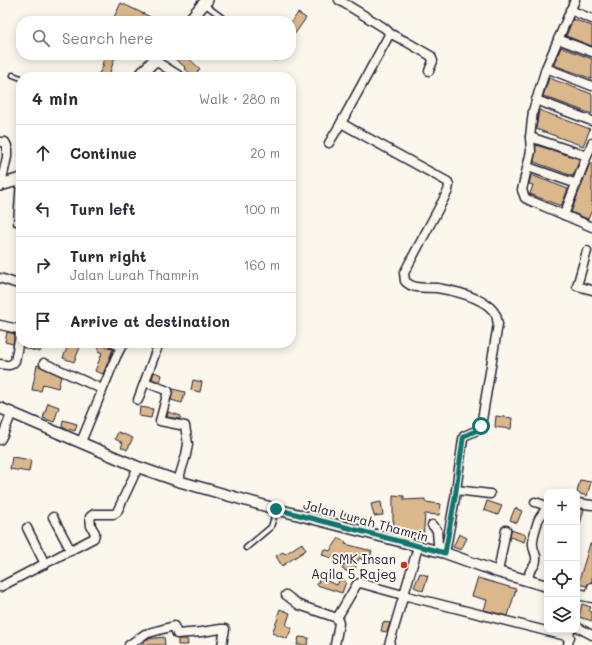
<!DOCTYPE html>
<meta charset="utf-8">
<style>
body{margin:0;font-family:Mali,sans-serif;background:#f7f7f7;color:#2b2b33}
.controls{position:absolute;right:12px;bottom:12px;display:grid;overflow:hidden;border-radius:8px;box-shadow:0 2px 10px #0003}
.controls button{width:36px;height:36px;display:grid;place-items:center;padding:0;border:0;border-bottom:1px solid #e1e1e2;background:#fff;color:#2b2b33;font:20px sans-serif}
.stop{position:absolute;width:12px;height:12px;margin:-9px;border:3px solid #0f766e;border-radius:50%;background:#fff}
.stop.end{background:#0f766e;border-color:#fff;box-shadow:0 1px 4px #0008}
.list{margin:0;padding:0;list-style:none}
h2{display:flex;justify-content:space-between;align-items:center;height:52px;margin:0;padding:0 16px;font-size:17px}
h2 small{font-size:13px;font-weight:400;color:#7c7c81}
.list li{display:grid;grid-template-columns:26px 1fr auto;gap:12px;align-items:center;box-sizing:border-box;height:56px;padding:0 16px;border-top:1px solid #e1e1e2}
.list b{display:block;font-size:15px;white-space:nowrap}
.list p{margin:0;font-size:13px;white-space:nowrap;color:#7c7c81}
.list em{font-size:13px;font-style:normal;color:#7c7c81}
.icon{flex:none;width:22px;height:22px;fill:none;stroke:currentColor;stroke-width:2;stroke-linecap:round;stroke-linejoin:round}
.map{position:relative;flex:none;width:592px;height:645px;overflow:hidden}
.search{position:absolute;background:#fff;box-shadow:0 2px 10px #0003;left:16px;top:16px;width:280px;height:44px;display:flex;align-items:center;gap:10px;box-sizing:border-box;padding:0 14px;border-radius:16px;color:#7c7c81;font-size:15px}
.panel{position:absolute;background:#fff;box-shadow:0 2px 10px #0003;left:16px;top:72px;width:280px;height:276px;border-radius:16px}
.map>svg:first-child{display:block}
</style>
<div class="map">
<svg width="592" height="645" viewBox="0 0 592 645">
<rect width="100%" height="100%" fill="#fbf7ec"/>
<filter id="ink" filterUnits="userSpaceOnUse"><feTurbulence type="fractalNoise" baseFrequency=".025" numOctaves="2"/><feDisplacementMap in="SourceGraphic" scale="8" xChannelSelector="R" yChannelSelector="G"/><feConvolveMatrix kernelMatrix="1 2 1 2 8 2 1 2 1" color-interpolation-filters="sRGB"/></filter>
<g filter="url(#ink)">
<!-- building -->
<g fill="#dbb78c" stroke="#22223b">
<path d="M121,3L159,21H117L113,19Z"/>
<path d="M298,13L306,18L291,39V23Z"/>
<path d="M573,19L592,26V46L566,36Z"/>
<path d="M561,47L592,59V79L554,65Z"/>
<path d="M105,55L115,57L110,72L117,77H101L98,75L104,65H102Z"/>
<path d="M170,55H185L200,69L193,76L184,68L185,67Z"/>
<path d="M549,78L592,94V114L543,96Z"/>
<path d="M539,110L590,129L583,146L536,129Z"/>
<path d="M536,145L580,159L573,176L534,162Z"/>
<path d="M590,163H592V210L588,219L571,212Z"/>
<path d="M531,175L568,189L561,206L530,194L533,185L529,184Z"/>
<path d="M7,332L15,334L13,344L5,342Z"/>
<path d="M26,343H42L40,352L24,348Z"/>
<path d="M69,343H76L81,345L74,362L63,358Z"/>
<path d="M100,344L113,349L103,374L95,371L102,353L98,351Z"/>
<path d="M37,365L61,376L58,388L43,384L41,391L32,390Z"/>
<path d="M154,372L162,375L160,382L152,379Z"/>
<path d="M193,380L202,382L200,392L191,390Z"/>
<path d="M173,389L185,392L182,403L171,400Z"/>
<path d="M48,403L59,407L54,422L43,418Z"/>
<path d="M140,407L153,409L151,418L139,416Z"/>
<path d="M168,412L181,416L180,419L167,417Z"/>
<path d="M496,416L512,418L511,429L495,427Z"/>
<path d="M63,420L77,424L75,431L62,427Z"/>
<path d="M118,432L133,438L127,450L121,447L123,443L115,439Z"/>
<path d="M12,457L31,460L29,472L10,469Z"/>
<path d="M580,480L591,482L587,496L577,493Z"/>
<path d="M393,495L404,496V500L425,499V502L441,504L439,515L425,514L423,541L392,533L394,521H393Z"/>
<path d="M487,501L502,506L498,515L484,510Z"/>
<path d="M381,502L383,515L374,516L371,504Z"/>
<path d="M515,508L522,511L517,523L510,520Z"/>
<path d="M577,509H584L579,528H577Z"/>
<path d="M345,513L352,515L349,521L343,520Z"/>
<path d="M511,530L526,535L524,542L510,537Z"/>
<path d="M459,534L467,538L461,550L453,547Z"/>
<path d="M339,538L346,542L345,544L372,551L368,562L359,558L353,574L342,569L345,562L333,556L332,558L322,555L324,549L330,551Z"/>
<path d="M302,543L306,550L282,566L276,556L283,552L285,554Z"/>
<path d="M590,544H592V582L589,583L587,586L578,584Z"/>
<path d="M322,573L329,575L327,581L337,585L340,579L346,582L342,593L317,585Z"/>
<path d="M420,573L428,576L423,591L414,587Z"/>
<path d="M478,578L516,589L508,616L484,610L487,600L472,596Z"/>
<path d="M582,604L591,607L589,611L592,612V621L579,617Z"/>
<path d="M280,609L290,613L286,625L292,628L287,639L272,633L278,618L277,617Z"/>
<path d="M383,622L390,623L387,632L381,631Z"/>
<path d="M164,637L165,645H143V642L147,639Z"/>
<path d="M299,637L309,638L307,645H297Z"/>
<path d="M178,639H187L188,645H178Z"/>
</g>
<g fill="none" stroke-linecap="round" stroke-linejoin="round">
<!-- service casing -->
<g stroke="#22223b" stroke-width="7">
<g id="service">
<path d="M204,4L227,21"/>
<path d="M273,55L275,57"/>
<path d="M13,75L21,78"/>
<path d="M16,223L19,180"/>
<path d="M246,548L271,527L276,510"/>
</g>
</g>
<!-- minor casing -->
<g stroke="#22223b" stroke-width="11">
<g id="minor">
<path d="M575,0L546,68L533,111L530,137L531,151L522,190L525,198L529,200L592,227"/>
<path d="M570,10L592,19"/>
<path d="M389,33L405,41L431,56L433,61L429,71"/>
<path d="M558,39L592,52"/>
<path d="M154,60L181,77"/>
<path d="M546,68L592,86"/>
<path d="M536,100L592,121"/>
<path d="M341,123L448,182L449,185L448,191L404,273L405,281C413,290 426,287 437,288C455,291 487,298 496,315C497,317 497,321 498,324L481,426L480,429L464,436L463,439L455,498L446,548"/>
<path d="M530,137L587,156"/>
<path d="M0,142H5L7,146V157L1,184"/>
<path d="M329,143L341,123L389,35L388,31L383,27L339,0"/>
<path d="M528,167L577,184"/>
<path d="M564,215L592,143"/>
<path d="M587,251L577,286L592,290"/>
<path d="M0,278L21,285"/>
<path d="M0,325L18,329L21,328"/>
<path d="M113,343L121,347"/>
<path d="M44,363L102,389"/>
<path d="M0,364C6,365 11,367 15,361L21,330"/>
<path d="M145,382L168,391L160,421L185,426L188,444L186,455L178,481"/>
<path d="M138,400L159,343H158"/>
<path d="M0,440L3,435L12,412"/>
<path d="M81,442L116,357L121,347L126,343"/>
<path d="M456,490L490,494"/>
<path d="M577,503L592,505"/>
<path d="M53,517L71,551"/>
<path d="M432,525L437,530L438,544L443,548H446L445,552"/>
<path d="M27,528L45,564"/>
<path d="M498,572L506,530"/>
<path d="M528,580C529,577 529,573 530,571C533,567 536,565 536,560C537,554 533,551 533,545C532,538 536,528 538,521C540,514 547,513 544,505L535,502"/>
<path d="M0,587L94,538L95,533L91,526L90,517L94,514H114L117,512L138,467"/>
<path d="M286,595L299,605L337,618L339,623L335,645"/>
<path d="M589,597L592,587"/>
<path d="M337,618L357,584L360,583L403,595L570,637"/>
<path d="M577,627L592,635"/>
<path d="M129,645L145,634L174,626L177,634L201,632L221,629H225L222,645"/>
<path d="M389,645L418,547"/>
<path d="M568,645L570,630"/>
</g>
</g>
<!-- tertiary casing -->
<g stroke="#22223b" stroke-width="13">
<g id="tertiary">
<path d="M0,408L138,467L178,481L276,509L445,553L498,572L547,586"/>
<path d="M577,594L592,597"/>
</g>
</g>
<!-- secondary casing -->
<g stroke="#22223b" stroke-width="14">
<g id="secondary">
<path d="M189,21L207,0"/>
<path d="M139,77L159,55"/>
<path d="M0,185L21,179"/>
</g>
</g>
<!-- service -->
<use href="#service" stroke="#fbf7ec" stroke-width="4"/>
<!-- minor -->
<use href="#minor" stroke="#fbf7ec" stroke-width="8"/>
<!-- tertiary -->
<use href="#tertiary" stroke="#fbf7ec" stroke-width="10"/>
<!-- secondary -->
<use href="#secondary" stroke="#fbf7ec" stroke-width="11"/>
</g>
</g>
<g fill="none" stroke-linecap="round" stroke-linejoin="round" filter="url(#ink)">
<!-- route -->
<path stroke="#0f766e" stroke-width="5" d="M276,509L445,553L455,498L463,439L464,436L480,429L481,426"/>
</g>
<!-- markers -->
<circle fill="#c8321e" stroke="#fbf7ec" stroke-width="1.5" cx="404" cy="565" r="4"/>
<g text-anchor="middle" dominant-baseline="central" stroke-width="4" stroke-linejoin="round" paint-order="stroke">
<!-- street labels -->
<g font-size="13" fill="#22223b" stroke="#fbf7ec">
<text transform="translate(366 520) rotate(15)">Jalan Lurah Thamrin</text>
</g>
<!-- poi labels -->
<g font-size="13" fill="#22223b" stroke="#fbf7ec" text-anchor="end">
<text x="396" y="558">SMK Insan<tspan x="396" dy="15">Aqila 5 Rajeg</tspan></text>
</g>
</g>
</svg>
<div class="controls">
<button>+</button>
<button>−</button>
<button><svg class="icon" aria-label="locate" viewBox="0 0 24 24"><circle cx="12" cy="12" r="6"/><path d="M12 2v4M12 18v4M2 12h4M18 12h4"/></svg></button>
<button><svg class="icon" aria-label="layers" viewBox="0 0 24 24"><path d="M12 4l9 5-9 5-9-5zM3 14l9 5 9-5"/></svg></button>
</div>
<div class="stop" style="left:481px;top:426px"></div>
<div class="stop end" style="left:276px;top:509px"></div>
<div class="search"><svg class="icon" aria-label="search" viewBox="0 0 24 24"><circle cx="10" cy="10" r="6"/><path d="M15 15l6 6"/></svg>Search here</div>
<section class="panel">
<h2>4 min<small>Walk · 280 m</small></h2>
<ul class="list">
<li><svg class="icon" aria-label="ahead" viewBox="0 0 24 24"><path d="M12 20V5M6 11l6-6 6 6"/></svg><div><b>Continue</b></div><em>20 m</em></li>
<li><svg class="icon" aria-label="left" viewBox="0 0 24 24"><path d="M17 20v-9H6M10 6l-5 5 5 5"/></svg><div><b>Turn left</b></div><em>100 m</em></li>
<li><svg class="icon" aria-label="right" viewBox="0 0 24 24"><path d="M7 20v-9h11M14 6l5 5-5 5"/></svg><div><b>Turn right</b><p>Jalan Lurah Thamrin</p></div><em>160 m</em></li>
<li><svg class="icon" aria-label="arrive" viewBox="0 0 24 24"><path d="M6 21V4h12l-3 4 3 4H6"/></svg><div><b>Arrive at destination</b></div></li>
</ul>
</section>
</div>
